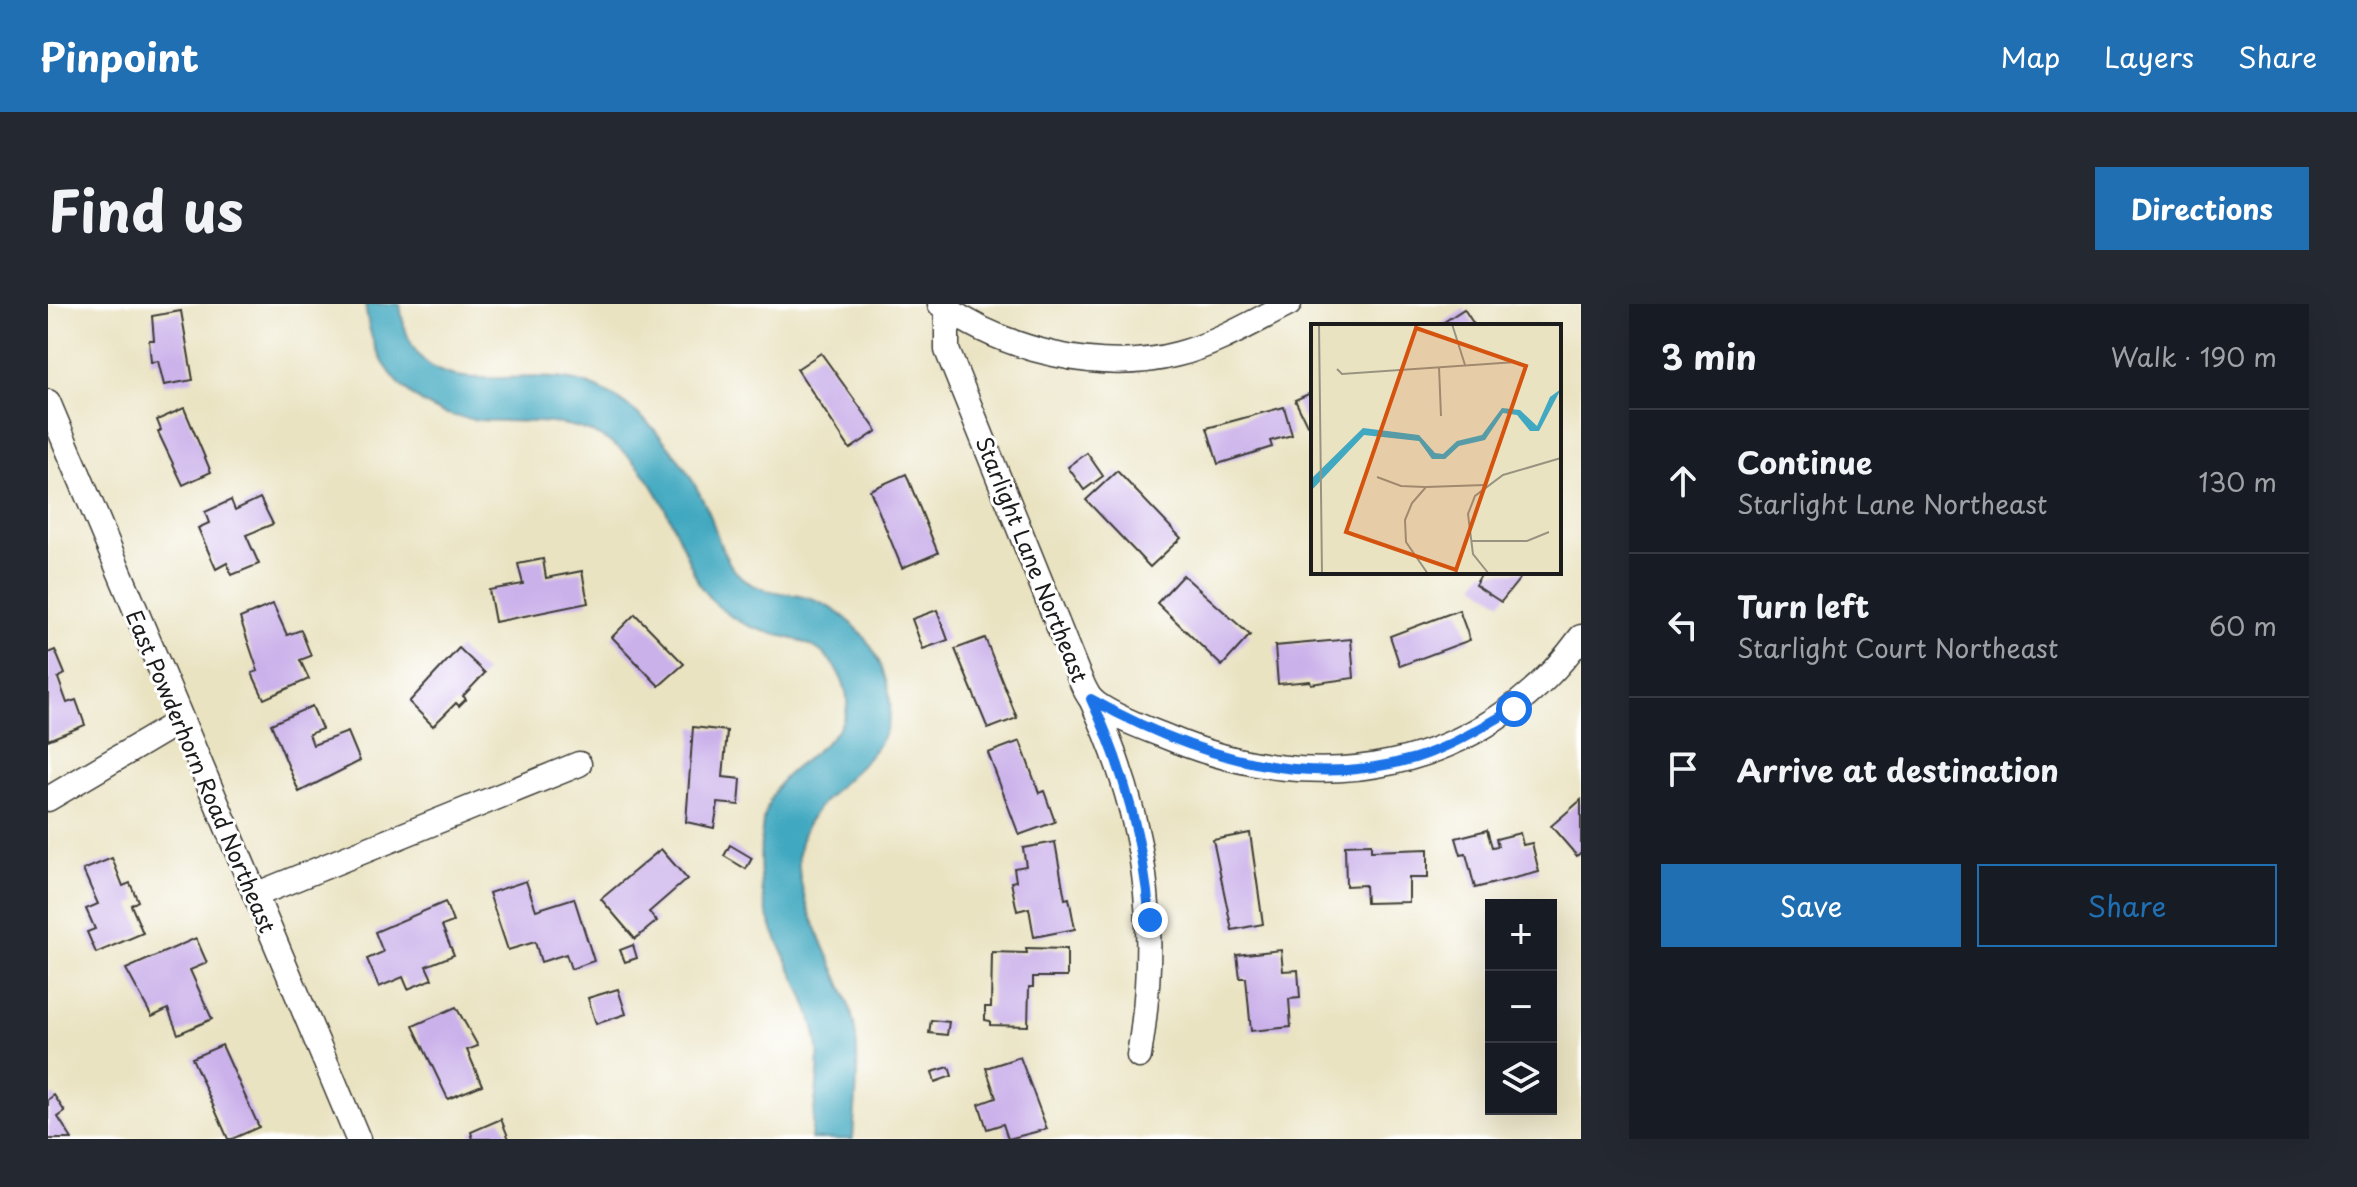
<!DOCTYPE html>
<meta charset="utf-8">
<style>
body{margin:0;font-family:"Playpen Sans",sans-serif;background:#242831;color:#f1f3f6}
.controls{position:absolute;right:24px;bottom:24px;display:grid;overflow:hidden;border-radius:0px;box-shadow:0 8px 32px #0002}
.controls button{width:72px;height:72px;display:grid;place-items:center;padding:0;border:0;border-bottom:2px solid #363941;background:#171b24;color:#f1f3f6;font:40px sans-serif}
.stop{position:absolute;width:24px;height:24px;margin:-18px;border:6px solid #1a73e8;border-radius:50%;background:#fff}
.stop.end{background:#1a73e8;border-color:#fff;box-shadow:0 2px 8px #0008}
.list{margin:0;padding:0;list-style:none}
h2{display:flex;justify-content:space-between;align-items:center;height:104px;margin:0;padding:0 32px;font-size:34px}
h2 small{font-size:26px;font-weight:400;color:#9ea1a6}
.list li{display:grid;grid-template-columns:52px 1fr auto;gap:24px;align-items:center;box-sizing:border-box;height:144px;padding:0 32px;border-top:2px solid #363941}
.list b{display:block;font-size:30px;white-space:nowrap}
.list p{margin:0;font-size:26px;white-space:nowrap;color:#9ea1a6}
.list em{font-size:26px;font-style:normal;color:#9ea1a6}
.actions{display:flex;gap:16px;padding:24px 32px}
.actions a{flex:1;padding:18px 0;border:2px solid #1f6fb2;border-radius:0px;text-align:center;font-size:28px;color:#1f6fb2}
.actions .main{background:#1f6fb2;color:#fff}
.icon{flex:none;width:44px;height:44px;fill:none;stroke:currentColor;stroke-width:2;stroke-linecap:round;stroke-linejoin:round}
.map{position:relative;flex:none;width:1533px;height:835px;overflow:hidden;border-radius:0px}
header{display:flex;align-items:center;gap:48px;box-sizing:border-box;height:112px;padding:0 40px;background:#1f6fb2;color:#fff}
header strong{font-size:38px}
nav{display:flex;gap:44px;margin-inline-start:auto;font-size:28px}
.intro{display:flex;align-items:center;justify-content:space-between;box-sizing:border-box;height:192px;padding:0 48px}
h1{margin:0;font-size:56px}
.button{padding:20px 36px;border-radius:0px;background:#1f6fb2;color:#fff;font-size:28px;font-weight:700}
main{display:flex;gap:48px;padding:0 48px}
aside{flex:1;background:#171b24;border-radius:0px;box-shadow:0 8px 32px #0002}
.map>svg:first-child{display:block}
</style>
<header>
<strong>Pinpoint</strong>
<nav><a>Map</a><a>Layers</a><a>Share</a></nav>
</header>
<div class="intro"><h1>Find us</h1><a class="button">Directions</a></div>
<main>
<div class="map">
<svg width="1533" height="835" viewBox="0 0 1533 835">
<rect width="100%" height="100%" fill="#fff"/>
<filter id="ink" filterUnits="userSpaceOnUse"><feTurbulence type="fractalNoise" baseFrequency=".0125" numOctaves="2"/><feDisplacementMap in="SourceGraphic" scale="16" xChannelSelector="R" yChannelSelector="G"/><feConvolveMatrix kernelMatrix="1 2 1 2 8 2 1 2 1" color-interpolation-filters="sRGB"/></filter>
<filter id="wash" filterUnits="userSpaceOnUse"><feTurbulence type="fractalNoise" baseFrequency=".006" numOctaves="4" result="noise"/><feDisplacementMap in="SourceGraphic" scale="32" xChannelSelector="R" yChannelSelector="G"/><feGaussianBlur stdDeviation="1.8" result="paint"/><feColorMatrix in="noise" values="0 0 0 0 0 0 0 0 0 0 0 0 0 0 0 0 0 1.4 0 .05"/><feComposite in="paint" operator="in"/></filter>
<g filter="url(#wash)">
<rect width="100%" height="100%" fill="#eae3c2"/>
<!-- water -->
<path fill="#40a8c0" stroke="#2e626e" stroke-width="2" d="M317,0H352C366,116 467,54 542,81C597,102 638,157 662,211C670,231 674,254 690,270C705,287 731,288 751,292C792,300 823,332 836,370C870,462 758,473 751,549C746,602 795,667 806,720C813,757 807,798 805,835H763C765,802 775,765 768,732C759,688 732,650 719,609C711,581 711,553 714,525C716,508 724,487 735,475C760,448 813,427 796,381C777,332 744,338 704,323C683,315 665,300 652,282C629,234 611,169 564,139C492,92 412,148 349,77C328,53 321,31 317,0Z"/>
<g id="blocks">
<!-- building -->
<g fill="#cbb1ea">
<path d="M1416,5L1427,22H1390Z"/>
<path d="M133,7L145,76L116,81L110,57L103,58L101,36H106L104,12Z"/>
<path d="M773,49L829,127L802,145L749,65Z"/>
<path d="M1265,88V118L1259,121L1247,96Z"/>
<path d="M1236,103L1244,131L1222,137L1224,143L1170,160L1159,124Z"/>
<path d="M136,104L163,168L135,181L110,128L113,126L109,116Z"/>
<path d="M1039,149L1055,172L1036,186L1020,163Z"/>
<path d="M1069,167L1133,234L1102,263L1038,196Z"/>
<path d="M858,170L890,249L854,264L822,186Z"/>
<path d="M212,194L225,220L198,231L211,260L184,271L179,259L168,265L150,224L161,219L157,208L183,196L187,206Z"/>
<path d="M495,255L498,274L534,267L540,299L447,318L441,286L475,280L470,260Z"/>
<path d="M1435,268H1477L1453,298L1427,281Z"/>
<path d="M1135,271L1202,331L1174,362L1109,299Z"/>
<path d="M225,300L239,331L253,326L263,352L252,356L261,375L216,395L204,369L210,367L192,314Z"/>
<path d="M889,306L900,336L875,345L864,315Z"/>
<path d="M1411,306L1422,336L1352,362L1342,332Z"/>
<path d="M587,310L636,360L611,382L564,333Z"/>
<path d="M937,334L969,414L940,425L907,345Z"/>
<path d="M1303,335L1306,374L1263,380L1262,377L1230,380L1227,342Z"/>
<path d="M411,344L437,369L415,392L418,395L411,402L408,399L385,422L361,398Z"/>
<path d="M7,346L17,370L10,374L19,399L28,396L37,421L0,436V349Z"/>
<path d="M264,402L274,425L261,430L265,441L300,428L312,457L251,488L223,420Z"/>
<path d="M645,423L679,427L675,473L693,475L691,501L670,499L666,524L638,518Z"/>
<path d="M972,437L991,489L996,487L1007,518L971,531L940,449Z"/>
<path d="M1533,496V548L1529,552L1503,522Z"/>
<path d="M1439,526L1444,543L1450,542L1448,535L1472,529L1475,541L1484,539L1491,568L1427,584L1418,550L1413,551L1408,534Z"/>
<path d="M1202,529L1215,620L1184,626L1165,536Z"/>
<path d="M1007,538L1017,595L1021,594L1027,625L986,633L981,604L969,607L963,578L968,577L966,564L978,562L975,544Z"/>
<path d="M1323,540V547L1380,545V574H1361V598L1318,599L1317,581L1298,582L1297,541Z"/>
<path d="M682,541L704,554L698,565L676,552Z"/>
<path d="M613,545L639,575L601,608L609,617L587,635L553,595Z"/>
<path d="M64,554L75,582L82,579L90,597L83,601L95,629L48,649L39,628L47,625L38,605L50,600L35,566Z"/>
<path d="M478,577L488,606L526,594L546,657L523,665L518,650L493,658L487,638L460,646L441,589Z"/>
<path d="M397,598L405,618L394,622L406,651L378,662L384,675L360,685L355,673L331,683L319,655L335,648L327,628Z"/>
<path d="M148,634L159,659L142,666L164,715L130,730L120,705L104,713L78,665Z"/>
<path d="M585,641L589,654L577,658L572,646Z"/>
<path d="M978,644L1019,645V673H985V683H981L980,722L942,721V717L937,716V703H943L944,648L979,649Z"/>
<path d="M1233,646L1235,667L1250,666L1252,694L1241,695L1243,723L1203,727L1198,674H1192L1189,651Z"/>
<path d="M570,685L578,710L548,720L540,694Z"/>
<path d="M408,703L430,742L419,746L434,781L400,795L365,722Z"/>
<path d="M883,716L901,718L899,731L881,729Z"/>
<path d="M174,741L211,823L184,835H180L144,754Z"/>
<path d="M972,753L999,825L960,835L955,820L939,825L931,800L948,794L938,764Z"/>
<path d="M901,763L904,772L887,778L884,768Z"/>
<path d="M6,791L17,808L10,813L24,835H0V796Z"/>
<path d="M453,815L461,835H425L423,828Z"/>
</g>
</g>
</g>
<g filter="url(#ink)">
<use href="#blocks" fill-opacity="0" stroke="#3b3a35" stroke-width="2"/>
<g fill="none" stroke-linecap="round" stroke-linejoin="round">
<!-- minor casing -->
<g stroke="#3b3a35" stroke-width="27">
<g id="minor">
<path d="M892,0C956,46 1052,71 1130,50C1169,40 1205,18 1241,0"/>
<path d="M899,5V46L1029,368C1033,376 1037,388 1043,395C1057,410 1099,425 1119,433C1269,497 1434,469 1533,333"/>
<path d="M0,98L310,835"/>
<path d="M1043,395C1099,515 1112,622 1091,752"/>
<path d="M0,495L132,417"/>
<path d="M207,591L531,460"/>
</g>
</g>
<!-- minor -->
<use href="#minor" stroke="#fff" stroke-width="24"/>
</g>
</g>
<g fill="none" stroke-linecap="round" stroke-linejoin="round" filter="url(#ink)">
<!-- route -->
<path stroke="#1a73e8" stroke-width="10" d="M1102,616C1095,537 1077,467 1043,395C1141,450 1256,487 1367,454C1403,443 1434,423 1466,405"/>
</g>
<g text-anchor="middle" dominant-baseline="central" stroke-width="6" stroke-linejoin="round" paint-order="stroke">
<!-- street labels -->
<g font-size="22" fill="#1c1c1c" stroke="#fff">
<text transform="translate(985 255) rotate(68)">Starlight Lane Northeast</text>
<text transform="translate(154 467) rotate(67)">East Powderhorn Road Northeast</text>
</g>
</g>
<!-- overview -->
<g transform="translate(1263 20)">
<rect width="250" height="250" fill="#eae3c2"/>
<path d="M250,65L228,107H219L206,91L192,89L174,116L148,122L134,135H121L108,117L53,111L0,167V155L52,104L108,111L124,129L132,130L146,117L171,111L191,84L209,86L226,102L239,73Z" fill="#40a8c0"/>
<path fill="none" stroke="#989380" stroke-width="2" d="M8,0L11,250M141,0L154,41M128,43L130,92M26,45L31,50L205,38M66,153L90,162L114,163M160,217H216L238,208M117,250L95,218L94,196L101,179L115,163L174,161M178,250L162,230L157,190L164,172L192,151L250,134"/>
<path fill="#d4530e" fill-opacity="0.15" stroke="#d4530e" stroke-width="4" d="M105,4L215,42L145,246L35,208Z"/>
<rect width="250" height="250" fill="none" stroke="#1c1c1c" stroke-width="4"/>
</g>
</svg>
<div class="controls">
<button>+</button>
<button>−</button>
<button><svg class="icon" aria-label="layers" viewBox="0 0 24 24"><path d="M12 4l9 5-9 5-9-5zM3 14l9 5 9-5"/></svg></button>
</div>
<div class="stop" style="left:1466px;top:405px"></div>
<div class="stop end" style="left:1102px;top:616px"></div>
</div>
<aside>
<h2>3 min<small>Walk · 190 m</small></h2>
<ul class="list">
<li><svg class="icon" aria-label="ahead" viewBox="0 0 24 24"><path d="M12 20V5M6 11l6-6 6 6"/></svg><div><b>Continue</b><p>Starlight Lane Northeast</p></div><em>130 m</em></li>
<li><svg class="icon" aria-label="left" viewBox="0 0 24 24"><path d="M17 20v-9H6M10 6l-5 5 5 5"/></svg><div><b>Turn left</b><p>Starlight Court Northeast</p></div><em>60 m</em></li>
<li><svg class="icon" aria-label="arrive" viewBox="0 0 24 24"><path d="M6 21V4h12l-3 4 3 4H6"/></svg><div><b>Arrive at destination</b></div></li>
</ul>
<div class="actions"><a class="main">Save</a><a>Share</a></div>
</aside>
</main>
